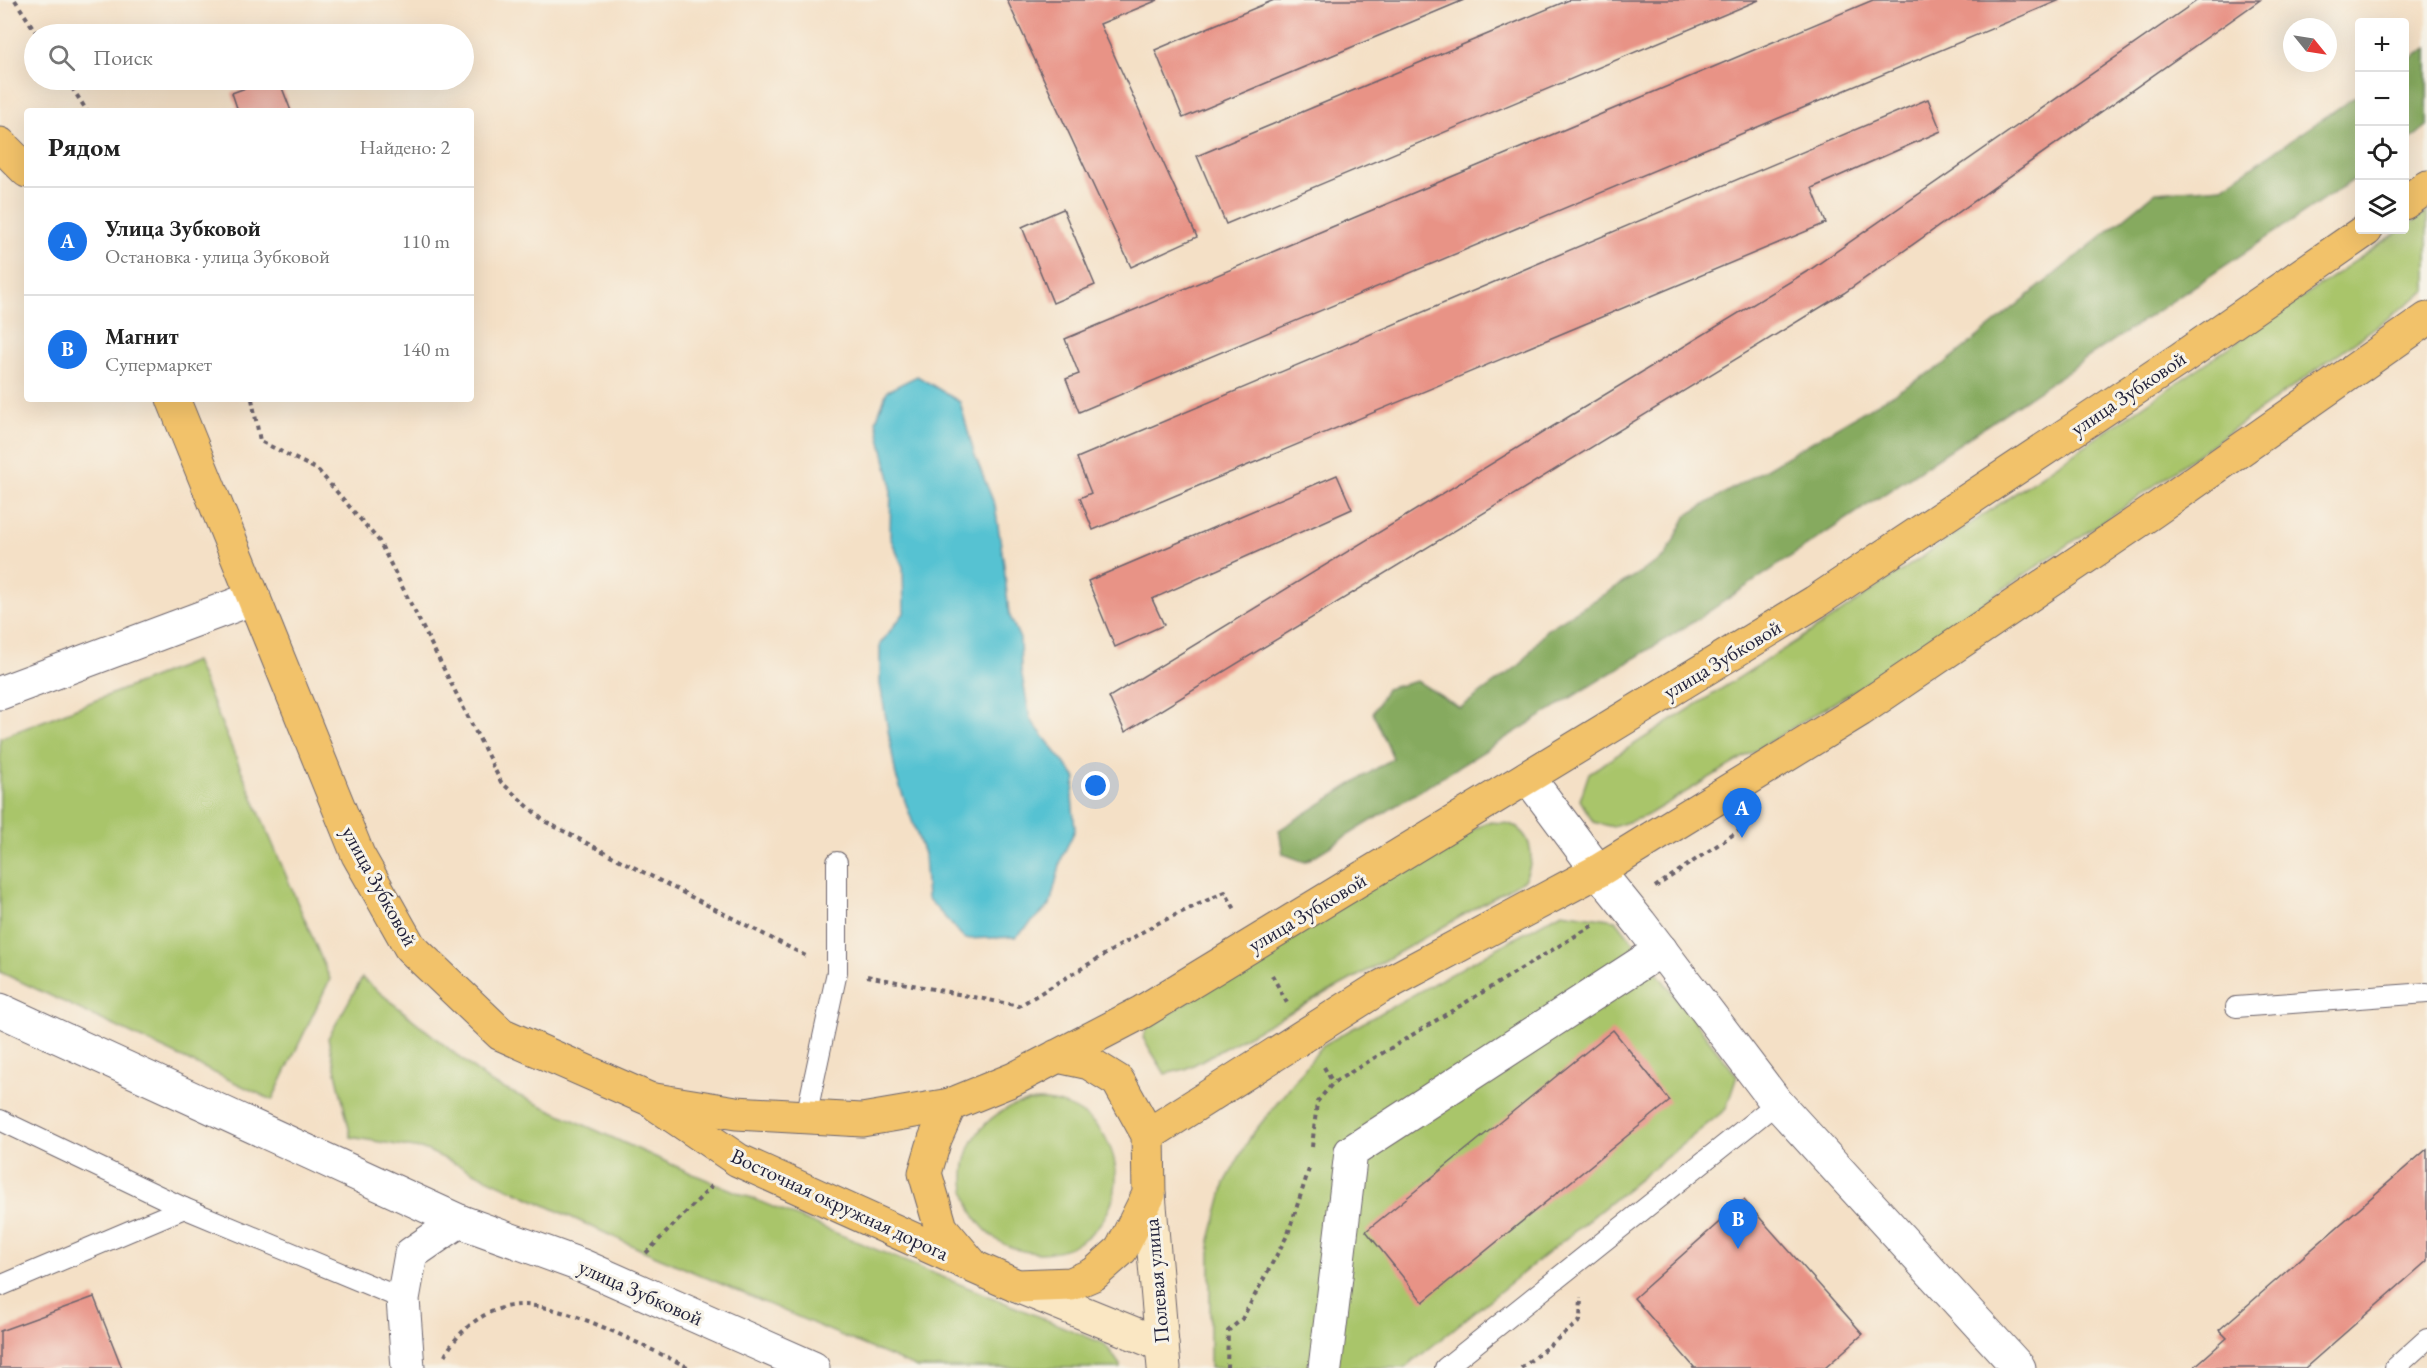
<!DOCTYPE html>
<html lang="ru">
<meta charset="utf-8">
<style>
body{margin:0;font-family:"EB Garamond",serif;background:#f6f6f6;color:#222}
.controls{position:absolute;right:18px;top:18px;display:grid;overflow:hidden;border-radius:6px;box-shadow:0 6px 24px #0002}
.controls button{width:54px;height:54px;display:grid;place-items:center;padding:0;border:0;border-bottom:2px solid #e0e0e0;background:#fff;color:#222;font:30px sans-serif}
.compass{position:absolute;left:2283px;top:18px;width:54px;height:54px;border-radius:50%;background:#fff;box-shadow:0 6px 24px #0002;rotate:120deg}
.you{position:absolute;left:1096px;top:786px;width:21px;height:21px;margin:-15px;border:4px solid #fff;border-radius:50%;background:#1a73e8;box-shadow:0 0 0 9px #1a73e833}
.badge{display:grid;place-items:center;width:39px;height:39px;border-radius:50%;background:#1a73e8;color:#fff;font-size:20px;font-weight:700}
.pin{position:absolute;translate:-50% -50px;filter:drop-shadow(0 2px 3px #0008)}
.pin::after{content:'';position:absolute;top:32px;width:21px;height:18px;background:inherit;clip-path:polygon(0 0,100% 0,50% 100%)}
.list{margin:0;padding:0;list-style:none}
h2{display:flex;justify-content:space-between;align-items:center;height:78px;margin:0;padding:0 24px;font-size:26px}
h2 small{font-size:20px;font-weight:400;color:#767676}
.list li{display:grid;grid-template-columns:39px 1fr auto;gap:18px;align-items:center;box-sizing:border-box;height:108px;padding:0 24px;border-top:2px solid #e0e0e0}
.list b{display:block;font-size:22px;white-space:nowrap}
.list p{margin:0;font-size:20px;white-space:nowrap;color:#767676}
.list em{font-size:20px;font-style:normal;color:#767676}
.icon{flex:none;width:33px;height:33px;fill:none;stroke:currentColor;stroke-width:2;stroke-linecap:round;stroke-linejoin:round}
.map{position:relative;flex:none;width:2427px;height:1368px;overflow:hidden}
.search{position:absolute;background:#fff;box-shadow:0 6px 24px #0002;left:24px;top:24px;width:450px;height:66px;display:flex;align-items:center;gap:15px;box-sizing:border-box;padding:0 21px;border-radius:33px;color:#767676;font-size:22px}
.panel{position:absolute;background:#fff;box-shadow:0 6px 24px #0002;left:24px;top:108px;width:450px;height:294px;border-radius:6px}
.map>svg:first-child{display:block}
</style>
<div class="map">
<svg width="2427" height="1368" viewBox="0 0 2427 1368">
<rect width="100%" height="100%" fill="#f7f3e8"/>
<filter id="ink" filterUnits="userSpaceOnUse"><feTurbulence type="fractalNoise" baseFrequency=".0167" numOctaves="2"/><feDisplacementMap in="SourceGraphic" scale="12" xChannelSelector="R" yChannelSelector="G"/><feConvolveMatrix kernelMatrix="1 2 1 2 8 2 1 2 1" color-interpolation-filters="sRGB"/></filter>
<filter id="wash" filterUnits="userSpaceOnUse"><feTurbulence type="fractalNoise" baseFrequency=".008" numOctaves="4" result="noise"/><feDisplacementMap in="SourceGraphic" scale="24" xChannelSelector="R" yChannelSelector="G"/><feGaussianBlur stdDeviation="1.35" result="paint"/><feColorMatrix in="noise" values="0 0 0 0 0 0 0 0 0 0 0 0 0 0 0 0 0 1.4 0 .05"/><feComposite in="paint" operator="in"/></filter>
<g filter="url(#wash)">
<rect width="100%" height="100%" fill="#f4e0c6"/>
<!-- green -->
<g fill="#a9c56b" stroke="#667453" stroke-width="1.5">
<path d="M2427,212V290L2137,498L1857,689L1646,816L1613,827L1593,822L1580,800L1589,773L1831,619Z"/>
<path d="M195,661L330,979L272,1100L0,972V738Z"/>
<path d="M1488,822C1495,823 1506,822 1512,825C1534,837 1535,860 1524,880L1365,972L1186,1069L1165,1074L1143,1038L1147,1027L1407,863Z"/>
<path d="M1562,912L1616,920L1737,1076L1726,1109L1405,1368H1210V1240L1225,1183L1251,1136L1323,1045Z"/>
<path d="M362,978L491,1083L693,1174L1105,1344L1120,1365V1368H917L642,1250L426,1150L351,1137L328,1038Z"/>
<circle cx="1040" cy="1177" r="76"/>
</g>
<!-- forest -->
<g fill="#86aa5f" stroke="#54664d" stroke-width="1.5">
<path d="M2427,48V126L2405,144V63Z"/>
<path d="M2359,94V176L1693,622L1305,862L1283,854L1279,830L1393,758L1373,713L1386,689L1417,681L1460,708L1521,664L1546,630L1665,557L1687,515L1943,365L2156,192L2222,187Z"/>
</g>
<!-- water -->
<path fill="#57c2d2" stroke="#3c7286" stroke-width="1.5" d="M917,376L960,402L974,453L995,506L1004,565L1009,614L1020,639L1021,670L1030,719L1076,778L1072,797L1075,830L1062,857L1050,905L1016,937L965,939L927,898L924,854L896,776L880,684V644L904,613L903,567L890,537L891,483L876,421L887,391Z"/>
<g id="blocks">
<!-- building -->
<g fill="#e89386">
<path d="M1007,0H1158L1100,24L1197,237L1131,267Z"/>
<path d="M1274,0H1464L1183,118L1155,50Z"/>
<path d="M1569,0H1759L1226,224L1197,156Z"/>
<path d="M1873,0H2060L1079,412L1066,379L1079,374L1065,339Z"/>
<path d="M2198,0H2260L1844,293L1125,732L1109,697L1811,269Z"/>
<path d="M267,80H279L291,111H238L232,93Z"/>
<path d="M1928,99L1941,131L1812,188L1826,223L1093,530L1080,498L1091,493L1077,458Z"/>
<path d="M1063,209L1095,285L1053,303L1022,227Z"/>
<path d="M1337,475L1352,509L1152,599L1164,625L1115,647L1088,581Z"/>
<path d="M1613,1030L1670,1101L1423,1302L1366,1231Z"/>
<path d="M2427,1149V1261L2305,1368H2193L2227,1338L2219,1330Z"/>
<path d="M1744,1200L1863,1334L1825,1368H1692L1694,1367L1634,1298Z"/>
<path d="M94,1297L122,1368H0V1331Z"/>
</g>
</g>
</g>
<g filter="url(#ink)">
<use href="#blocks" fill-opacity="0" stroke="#6c646c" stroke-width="1.5"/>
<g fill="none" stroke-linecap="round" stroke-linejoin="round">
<!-- service casing -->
<g stroke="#6c646c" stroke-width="22">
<g id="service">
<path d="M2236,1007L2427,993"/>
<path d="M806,1117L837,972V862"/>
<path d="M0,1120L184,1208"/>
<path d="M0,1286L184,1208L403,1299"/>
<path d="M1445,1368L1777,1103"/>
<path d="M2395,1368L2427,1339"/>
</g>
</g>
<!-- minor casing -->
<g stroke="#6c646c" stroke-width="35">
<g id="minor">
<path d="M0,693L254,598"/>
<path d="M1598,871L1640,923L1777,1103L2019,1368"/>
<path d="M0,1010L459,1221"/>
<path d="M1325,1368L1351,1152L1661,950"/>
</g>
</g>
<!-- tertiary casing -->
<g stroke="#6c646c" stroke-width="35">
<g id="tertiary">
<path d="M1528,777L1598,871"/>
<path d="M408,1368L403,1299L411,1254L459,1221L583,1266L813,1368"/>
</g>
</g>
<!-- secondary casing -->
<g stroke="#6c646c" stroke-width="35">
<g id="secondary">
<path d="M1149,1194L1164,1368"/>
<path d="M1017,1286L1162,1345"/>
</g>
</g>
<!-- primary casing -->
<g stroke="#6c646c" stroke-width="35">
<g id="primary">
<path d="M0,144L27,171"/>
<path d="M2404,203L2427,187"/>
<path d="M173,399L358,855L410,947L501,1034L649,1099L736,1113L862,1120L950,1105"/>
<path d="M1057,1056L1089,1063L1118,1081L1148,1135L1149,1194L1121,1250L1094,1274L1071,1284L1017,1286L974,1267L941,1228L925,1173L935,1139L950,1105L1014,1079L1142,1012L1815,602L2180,359L2366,230"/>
<path d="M657,1105L738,1160L966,1263"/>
<path d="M1148,1135L1379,988L1598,871L1860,710L2152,512L2427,319"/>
</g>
</g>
<!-- path -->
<g stroke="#6c646c" stroke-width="4" stroke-dasharray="4.5 4.5" stroke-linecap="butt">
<path d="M15,0L37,34"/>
<path d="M67,80L87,111"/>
<path d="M252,399L260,441L318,470L379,541L501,782L544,821L806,956"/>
<path d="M1655,887L1746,826"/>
<path d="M1272,975L1287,1003"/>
<path d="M867,976L1019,1006L1154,925L1225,892L1236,911"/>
<path d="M1324,1067L1333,1083"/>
<path d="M1312,1147L1317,1102L1333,1083L1595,924"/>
<path d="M646,1253L712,1186"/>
<path d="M445,1356C459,1327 493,1303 526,1305C575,1308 644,1347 690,1368"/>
<path d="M1227,1368L1228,1331L1242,1319L1288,1234L1310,1166"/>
<path d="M1521,1368L1580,1321L1581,1297"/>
</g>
<!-- service -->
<use href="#service" stroke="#fff" stroke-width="20"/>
<!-- minor -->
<use href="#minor" stroke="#fff" stroke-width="33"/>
<!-- tertiary -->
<use href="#tertiary" stroke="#fff" stroke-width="33"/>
<!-- secondary -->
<use href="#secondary" stroke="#fae7c3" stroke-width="33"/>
<!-- primary -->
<use href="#primary" stroke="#f2c26a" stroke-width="33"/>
</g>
</g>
<g text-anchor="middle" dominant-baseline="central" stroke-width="6" stroke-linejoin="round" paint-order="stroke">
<!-- street labels -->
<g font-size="21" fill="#22223b" stroke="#f7f3e8">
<text transform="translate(2128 393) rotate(-34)">улица Зубковой</text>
<text transform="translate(1722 659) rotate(-31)">улица Зубковой</text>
<text transform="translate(380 886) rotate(61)">улица Зубковой</text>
<text transform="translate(1307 912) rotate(-31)">улица Зубковой</text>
<text transform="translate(840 1204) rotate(25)">Восточная окружная дорога</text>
<text transform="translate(1156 1281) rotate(-95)">Полевая улица</text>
<text transform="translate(641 1292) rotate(24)">улица Зубковой</text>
</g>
</g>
</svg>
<div class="controls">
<button>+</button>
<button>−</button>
<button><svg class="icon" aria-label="locate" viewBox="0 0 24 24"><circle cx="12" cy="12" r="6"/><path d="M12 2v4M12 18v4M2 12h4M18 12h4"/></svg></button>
<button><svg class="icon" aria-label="layers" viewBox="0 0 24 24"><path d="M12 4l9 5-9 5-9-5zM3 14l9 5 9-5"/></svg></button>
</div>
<svg class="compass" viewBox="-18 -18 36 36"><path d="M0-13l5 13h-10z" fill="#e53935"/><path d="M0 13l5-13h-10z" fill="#767676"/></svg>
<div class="you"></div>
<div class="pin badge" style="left:1742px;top:838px">A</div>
<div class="pin badge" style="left:1738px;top:1249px">B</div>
<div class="search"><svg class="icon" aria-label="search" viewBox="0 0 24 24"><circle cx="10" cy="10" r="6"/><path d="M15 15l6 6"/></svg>Поиск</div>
<section class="panel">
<h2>Рядом<small>Найдено: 2</small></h2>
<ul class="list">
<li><span class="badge">A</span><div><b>Улица Зубковой</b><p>Остановка · улица Зубковой</p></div><em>110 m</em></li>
<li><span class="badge">B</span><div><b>Магнит</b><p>Супермаркет</p></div><em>140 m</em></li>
</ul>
</section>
</div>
